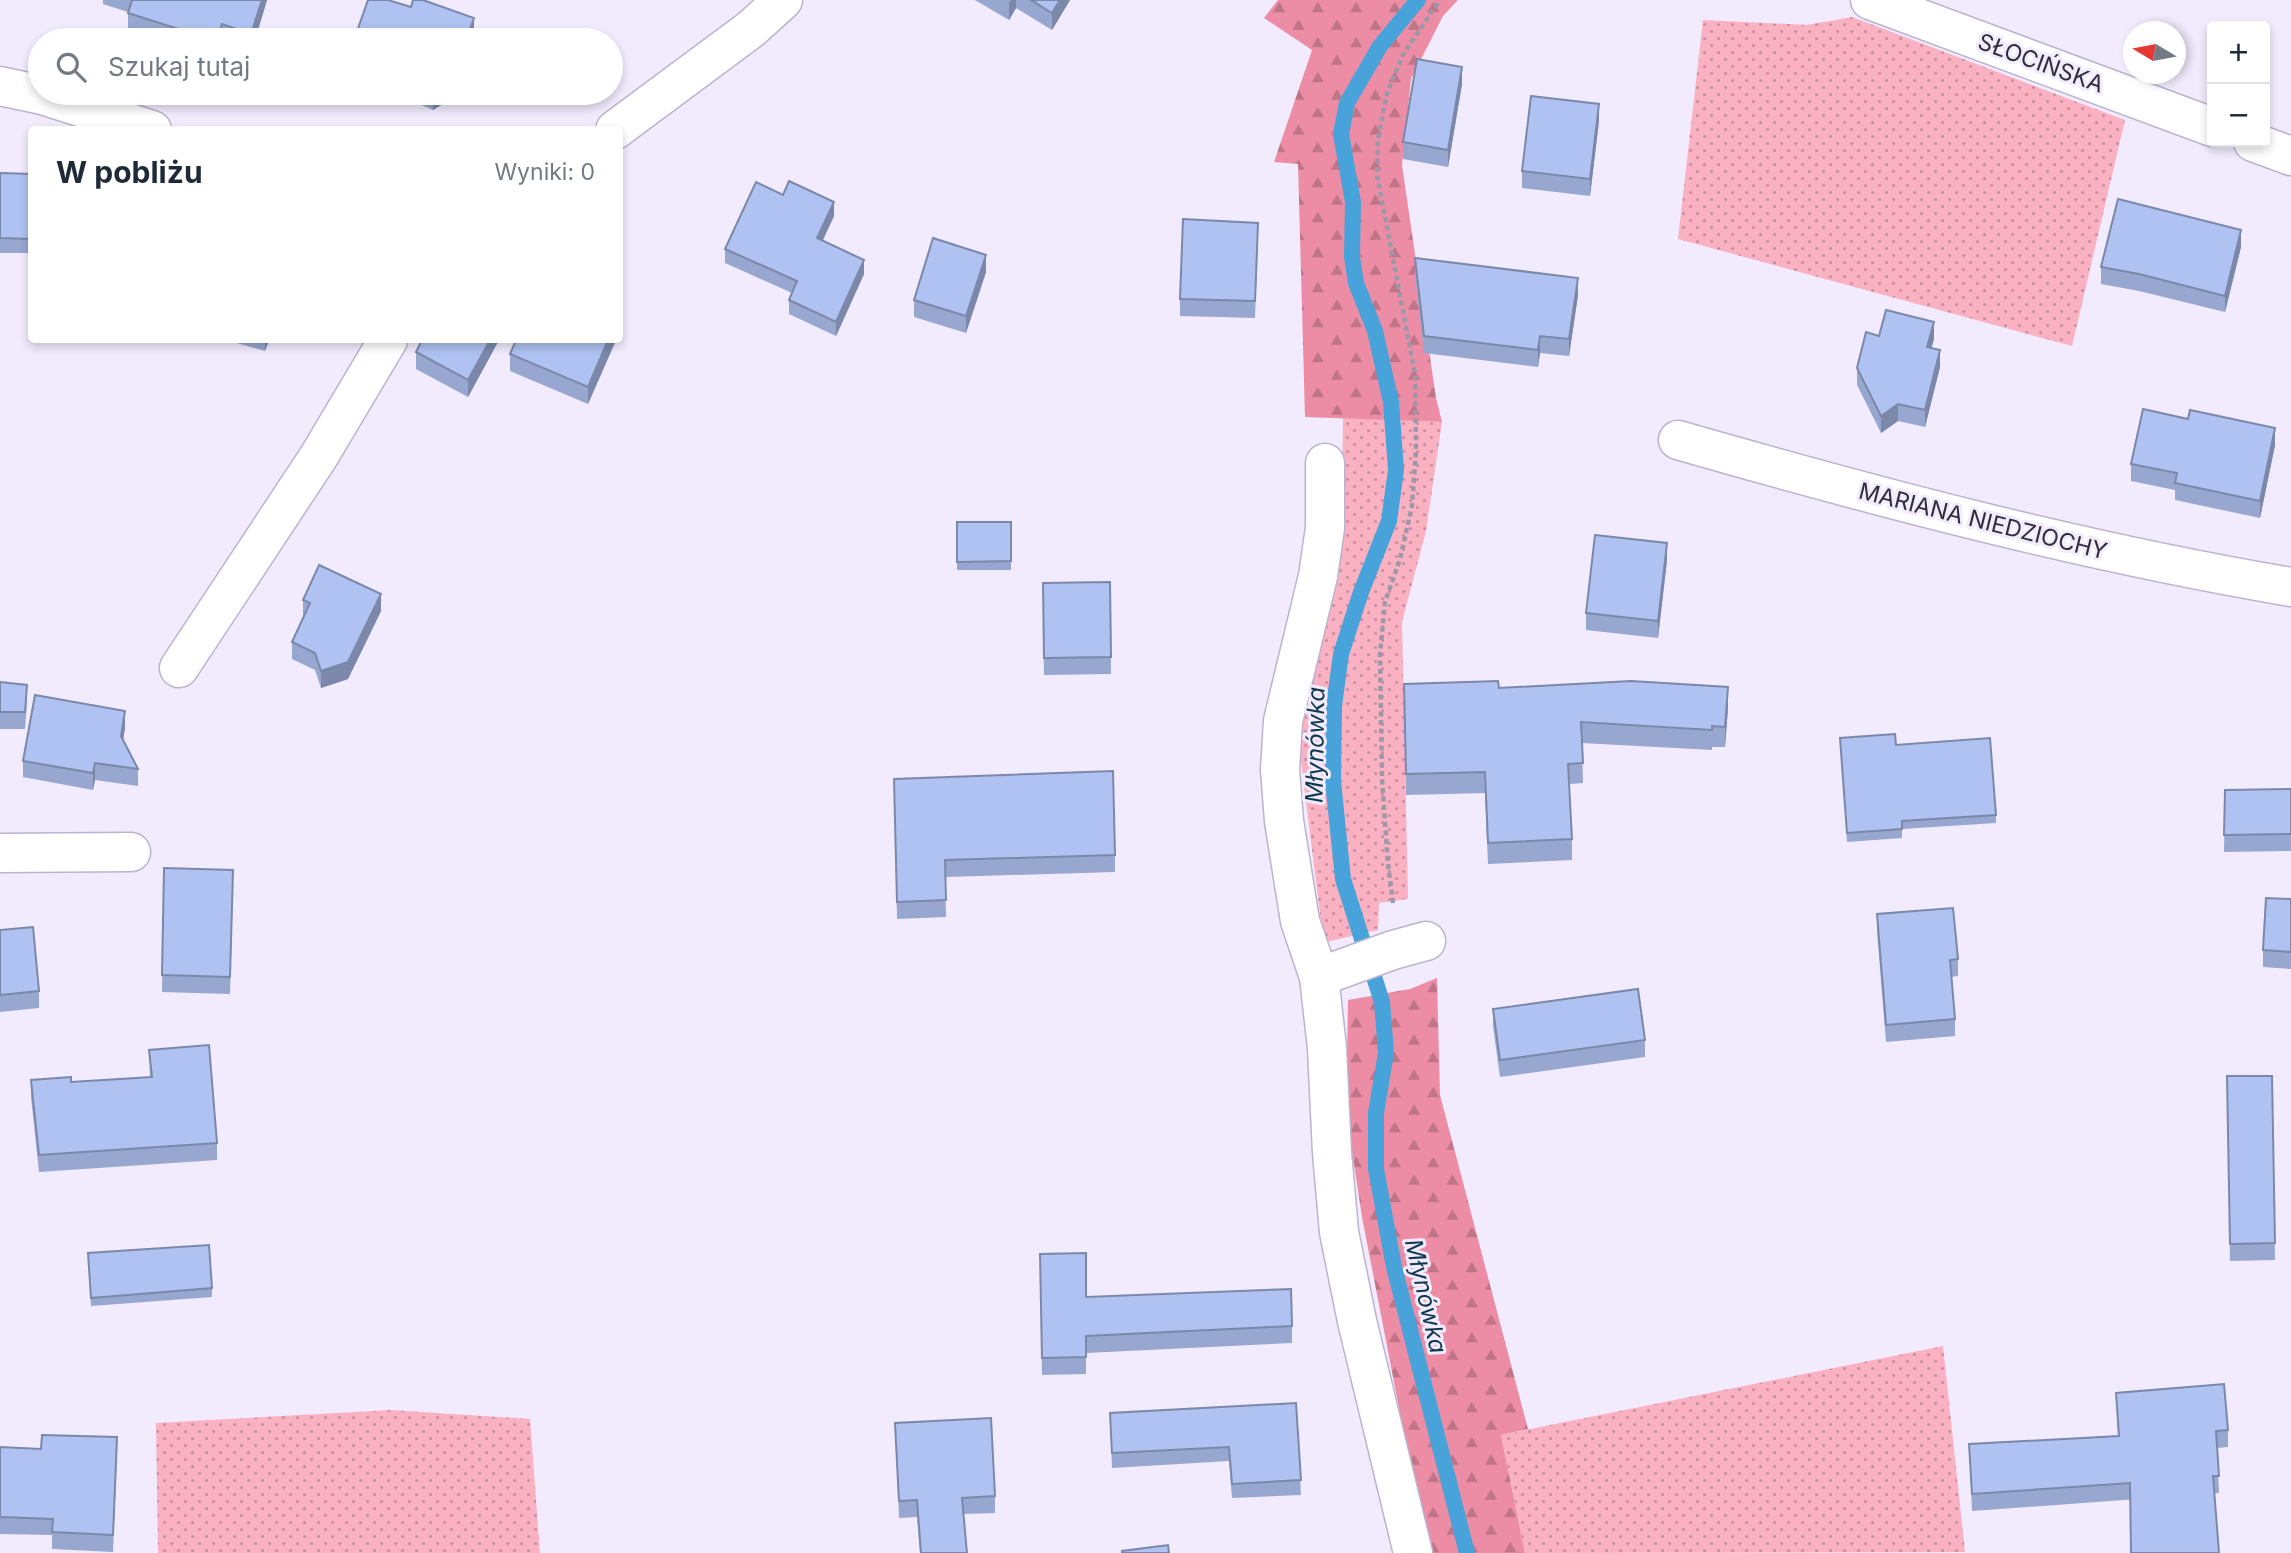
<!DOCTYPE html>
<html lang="pl">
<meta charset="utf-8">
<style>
body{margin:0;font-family:Inter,sans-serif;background:#f2f2f3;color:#1f2937}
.controls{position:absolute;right:21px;top:21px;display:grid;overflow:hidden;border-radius:7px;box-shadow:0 4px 10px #0003}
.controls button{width:63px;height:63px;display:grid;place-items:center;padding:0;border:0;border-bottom:2px solid #e0e1e3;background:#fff;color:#1f2937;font:35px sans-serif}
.compass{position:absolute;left:2123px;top:21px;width:63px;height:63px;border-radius:50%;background:#fff;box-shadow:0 4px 10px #0003;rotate:280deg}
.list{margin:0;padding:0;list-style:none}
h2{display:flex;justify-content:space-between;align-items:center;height:91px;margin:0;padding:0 28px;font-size:30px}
h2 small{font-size:23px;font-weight:400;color:#747a83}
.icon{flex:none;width:38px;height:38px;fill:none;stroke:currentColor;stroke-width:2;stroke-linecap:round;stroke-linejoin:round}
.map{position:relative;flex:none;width:2291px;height:1553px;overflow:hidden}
.search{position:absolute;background:#fff;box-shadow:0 4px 10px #0003;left:28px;top:28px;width:595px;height:77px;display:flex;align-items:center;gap:18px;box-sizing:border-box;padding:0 24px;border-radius:38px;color:#747a83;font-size:26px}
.panel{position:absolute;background:#fff;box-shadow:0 4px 10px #0003;left:28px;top:126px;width:595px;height:217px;border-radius:7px}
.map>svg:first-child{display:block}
</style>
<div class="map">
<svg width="2291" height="1553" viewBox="0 0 2291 1553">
<defs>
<pattern id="grass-dots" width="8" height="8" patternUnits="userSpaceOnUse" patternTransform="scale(1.75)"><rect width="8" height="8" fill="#fab1c2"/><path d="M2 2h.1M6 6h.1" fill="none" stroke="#cb909f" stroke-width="1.8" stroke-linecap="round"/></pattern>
<pattern id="forest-firs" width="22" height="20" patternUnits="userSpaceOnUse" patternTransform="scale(1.75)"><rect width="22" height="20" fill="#ec8da5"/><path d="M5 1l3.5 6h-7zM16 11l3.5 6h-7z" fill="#c07487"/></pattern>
</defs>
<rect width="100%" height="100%" fill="#f1ebfd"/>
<!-- grass -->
<g fill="url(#grass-dots)">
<path d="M1852,17L2125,120L2072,346L1678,239L1703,20L1807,25Z"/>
<path d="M1343,418L1442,422L1426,531L1402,622L1408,899L1379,903L1378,930L1326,942L1321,922L1299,745L1341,540Z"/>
<path d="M1943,1346L1965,1552L1525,1553L1501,1435Z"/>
<path d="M392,1410L530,1419L540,1553H158L156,1423Z"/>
</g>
<!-- forest -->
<g fill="url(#forest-firs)">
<path d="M1278,0H1458L1443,16L1411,79L1402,165L1436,398L1442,422L1305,417L1298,164L1274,162L1312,50L1264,18Z"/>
<path d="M1437,978L1440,1095L1528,1429L1501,1435L1525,1553H1432L1410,1465L1362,1217L1346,1112L1348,1000L1410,989Z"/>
</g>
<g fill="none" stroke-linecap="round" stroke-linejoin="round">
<!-- stream -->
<path stroke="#47a3d9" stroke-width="16" d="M1418,0L1380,46L1347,103L1341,134L1353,202L1352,257L1356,283L1375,331L1391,402L1396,470L1389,521L1361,592L1341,654L1334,706L1333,781L1343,879L1382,1002L1386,1053L1376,1113V1169L1394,1267L1467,1553"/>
<!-- minor casing -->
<g stroke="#bcb3cf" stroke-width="41">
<g id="minor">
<path d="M1870,0L2212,127"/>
<path d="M0,86L42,95L152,130"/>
<path d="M615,130L751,29L783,0"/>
<path d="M2253,142L2291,156"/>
<path d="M1678,440C1880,498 2084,552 2291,587"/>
<path d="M1325,463V528L1318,576L1283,721L1280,770L1284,821L1300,921L1319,977L1327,1048L1332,1153L1339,1232L1357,1321L1413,1553"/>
<path d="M179,668L319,456L388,340"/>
<path d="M0,853L131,852"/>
<path d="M1319,977L1393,950L1426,941"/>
</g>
</g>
<!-- path -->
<path stroke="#9d98a7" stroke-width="4.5" stroke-dasharray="5 3.5" stroke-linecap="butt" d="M1393,903L1388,864L1382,779L1380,654L1385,602L1400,559L1412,506L1416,450L1415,374L1377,175L1378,139L1387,93L1404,53L1440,0"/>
<!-- minor -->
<use href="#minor" stroke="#fff" stroke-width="38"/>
</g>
<!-- wall -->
<g fill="#97a7d0">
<path d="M103,0H267L255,40H160L128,30V12L103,4Z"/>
<path d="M975,0H1070L1052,30L1016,8L1009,20Z"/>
<path d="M1462,84L1448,167L1403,159V142Z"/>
<path d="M406,93H453L451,99L433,110L417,103L413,95Z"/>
<path d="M1599,121L1590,196L1522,188V171Z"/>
<path d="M0,173L32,174V253H0Z"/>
<path d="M783,195L834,216L822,241L864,274L836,336L789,314V300L792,293L725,263V249Z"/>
<path d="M1258,240L1255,318L1180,316V299Z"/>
<path d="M2241,247L2225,312L2139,291L2101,284V267Z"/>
<path d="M1415,258L1578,295L1569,356L1540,353L1538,367L1424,353L1415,275Z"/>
<path d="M986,272L966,333L914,317V300Z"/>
<path d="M1879,336L1934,339L1931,348L1940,367L1925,427L1898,421L1881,433L1857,385V368Z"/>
<path d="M226,340H269L265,351Z"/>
<path d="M499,340L468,397L416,369V352Z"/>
<path d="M616,340L588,404L510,371V354Z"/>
<path d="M2275,445L2260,518L2175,500V490L2131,481V464Z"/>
<rect x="957" y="522" width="54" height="48"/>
<path d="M1667,560L1658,638L1586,630V613Z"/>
<path d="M1110,582L1111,674L1044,675L1043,583Z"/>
<path d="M303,600L381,611L348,679L321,688L315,670L292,659V642L304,617H303Z"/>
<path d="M0,682L27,701L25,729H0Z"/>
<path d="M1404,684L1499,688L1728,708L1725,747H1712V750L1582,743L1583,783L1569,784L1572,839V860L1488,864L1485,793L1406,795Z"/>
<path d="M125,728L123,740L138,769V786L95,780L93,790L23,777V761Z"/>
<path d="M1840,738L1896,745L1996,815V823L1902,829V838L1847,842Z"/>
<path d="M2291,789V851L2224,852L2225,790Z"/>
<path d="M894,796L1115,855V872L945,877L946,917L897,919Z"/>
<path d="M164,868L233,886L230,994L162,992Z"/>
<path d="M2291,899V969L2263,967V950Z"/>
<path d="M1877,914L1958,959V976L1951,977L1955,1019V1036L1886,1042L1877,931Z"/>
<path d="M0,930L39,991V1008L0,1012Z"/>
<path d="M1493,1009L1645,1040V1057L1500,1077L1493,1026Z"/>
<path d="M149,1050L217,1143V1160L39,1172L31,1097V1080L71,1082L150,1078Z"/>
<path d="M2227,1076H2272L2275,1260L2230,1261Z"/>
<path d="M88,1253L212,1288V1297L91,1306Z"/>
<path d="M1040,1254L1086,1297L1292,1326V1343L1086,1353V1374L1042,1375Z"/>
<path d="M2116,1393L2228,1430V1447L2217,1448L2219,1493L1972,1511L1969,1444L2118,1436Z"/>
<path d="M1296,1403L1301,1495L1232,1498L1229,1461L1112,1468L1110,1413Z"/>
<path d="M895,1423L995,1496V1513L963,1514L967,1553H920L917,1517L899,1518Z"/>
<path d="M0,1447L117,1454L113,1552L52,1549V1535L0,1534Z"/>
</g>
<!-- shaded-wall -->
<g fill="#7b88a9">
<path d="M262,0H267L255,40H251V34Z"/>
<path d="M1011,0H1016V8L1009,20V3Z"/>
<path d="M1060,0H1070L1052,30V13Z"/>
<path d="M474,18V35L472,40H466Z"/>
<path d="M222,24V40H217Z"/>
<path d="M1462,67V84L1448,167V150Z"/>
<path d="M433,93H453L451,99L433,110Z"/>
<path d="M1599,104V121L1590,196V179Z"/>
<path d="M834,202V216L817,253V238Z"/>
<path d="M2241,230V247L2225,312V296Z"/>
<path d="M986,255V272L966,333V316Z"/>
<path d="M864,260V274L836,336V322Z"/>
<path d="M1578,278V295L1569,356V339Z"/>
<path d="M1934,322V339L1927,364V347Z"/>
<path d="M1540,336V353L1538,367V350Z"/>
<path d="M265,340H269L265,351Z"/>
<path d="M490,340H499L468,397V380Z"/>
<path d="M608,340H616L588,404V387Z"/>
<path d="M1940,350V367L1925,427V410Z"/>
<path d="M1898,404V421L1881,433V416Z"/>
<path d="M2275,428V445L2260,518V501Z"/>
<path d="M1667,543V560L1658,638V621Z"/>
<path d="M381,594V611L348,679L321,688V671Z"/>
<path d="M1728,687V708L1725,747V727Z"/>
<path d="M125,711V728L121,753V736Z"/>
<path d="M95,763V780L93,790V773Z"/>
</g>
<!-- building -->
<g fill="#b0c2f2" stroke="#7b88a9" stroke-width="2">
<path d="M132,0H262L251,34L222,24L217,40H213L128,13Z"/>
<path d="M368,0H388L411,7L413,0H423L474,18L466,40H365L355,37Z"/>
<path d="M1031,0H1060L1052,13Z"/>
<path d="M1417,59L1462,67L1448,150L1403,142Z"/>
<path d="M1531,96L1599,104L1590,179L1522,171Z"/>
<path d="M0,173L32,174V239L0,238Z"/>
<path d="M789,181L834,202L817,238L864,260L836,322L789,300L797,281L725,249L756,182L783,195Z"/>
<path d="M2118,199L2241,230L2225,296L2139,274L2101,267Z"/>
<path d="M1183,219L1258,223L1255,301L1180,299Z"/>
<path d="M933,238L986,255L966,316L914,300Z"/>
<path d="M1415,258L1578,278L1569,339L1540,336L1538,350L1424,336Z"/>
<path d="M1886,310L1934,322L1927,347L1940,350L1925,410L1898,404L1881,416L1857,368L1866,332L1879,336Z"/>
<path d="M422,340H490L468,380L416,352Z"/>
<path d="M516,340H608L588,387L510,354Z"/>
<path d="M2143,409L2188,419L2190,410L2275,428L2260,501L2175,483L2177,473L2131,464Z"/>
<path d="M957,522H1011V561L957,562Z"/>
<path d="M1595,535L1667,543L1658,621L1586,613Z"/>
<path d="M319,565L381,594L348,662L321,671L315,653L292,642L310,603L303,600Z"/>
<path d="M1110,582L1111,657L1044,658L1043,583Z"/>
<path d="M1498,681L1499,688L1631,681L1728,687L1725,727L1712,726V730L1581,722L1583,763L1568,764L1572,839L1488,843L1485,772L1406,774L1404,684Z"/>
<path d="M0,682L27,685L25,712H0Z"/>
<path d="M35,695L125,711L121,736L138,769L95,763L93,773L23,761Z"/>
<path d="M1895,734L1896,745L1990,738L1996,815L1902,821V829L1847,833L1840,738Z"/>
<path d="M1113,771L1115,855L945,860L946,900L897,902L894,779Z"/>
<path d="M2291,789V834L2224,835L2225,790Z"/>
<path d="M164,868L233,870L230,977L162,975Z"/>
<path d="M2266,898L2291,899V952L2263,950Z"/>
<path d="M1953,908L1958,959L1950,960L1955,1019L1886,1025L1877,914Z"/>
<path d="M33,927L39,991L0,995V930Z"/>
<path d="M1638,989L1645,1040L1500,1060L1493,1009Z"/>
<path d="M209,1045L217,1143L39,1155L31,1080L71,1077V1082L152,1077L149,1050Z"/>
<path d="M2227,1076H2272L2275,1243L2230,1244Z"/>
<path d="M209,1245L212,1288L91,1298L88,1253Z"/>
<path d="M1086,1253V1297L1291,1289L1292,1326L1086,1336V1357L1042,1358L1040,1254Z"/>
<path d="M2224,1384L2228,1430L2216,1431L2219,1476H2213L2219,1553H2131L2130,1483L1972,1494L1969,1444L2119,1436L2116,1393Z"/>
<path d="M1296,1403L1301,1480L1232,1484L1229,1447L1112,1453L1110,1413Z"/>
<path d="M991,1418L995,1496L962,1498L967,1553H921L917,1500L899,1501L895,1423Z"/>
<path d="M42,1435L117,1437L113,1535L52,1532L53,1519L0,1517V1447L41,1449Z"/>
<path d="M1168,1545L1169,1553H1122V1551Z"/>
</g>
<g text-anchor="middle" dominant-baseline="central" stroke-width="6" stroke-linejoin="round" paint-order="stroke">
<!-- street labels -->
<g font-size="23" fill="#312d38" stroke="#f1ebfd">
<text transform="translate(2041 63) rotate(20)">SŁOCIŃSKA</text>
<text transform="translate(1983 521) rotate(14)">MARIANA NIEDZIOCHY</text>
</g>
<!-- water labels -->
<g font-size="24" font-style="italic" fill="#0f374d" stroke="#f1ebfd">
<text transform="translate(1315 745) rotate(-89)">Młynówka</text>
<text transform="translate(1426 1296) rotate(77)">Młynówka</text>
</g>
</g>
</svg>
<div class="controls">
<button>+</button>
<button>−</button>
</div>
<svg class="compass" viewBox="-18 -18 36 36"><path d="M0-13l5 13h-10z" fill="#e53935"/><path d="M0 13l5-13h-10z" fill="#747a83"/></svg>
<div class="search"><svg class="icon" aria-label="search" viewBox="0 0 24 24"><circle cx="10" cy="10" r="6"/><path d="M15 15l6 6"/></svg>Szukaj tutaj</div>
<section class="panel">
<h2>W pobliżu<small>Wyniki: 0</small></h2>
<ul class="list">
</ul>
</section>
</div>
